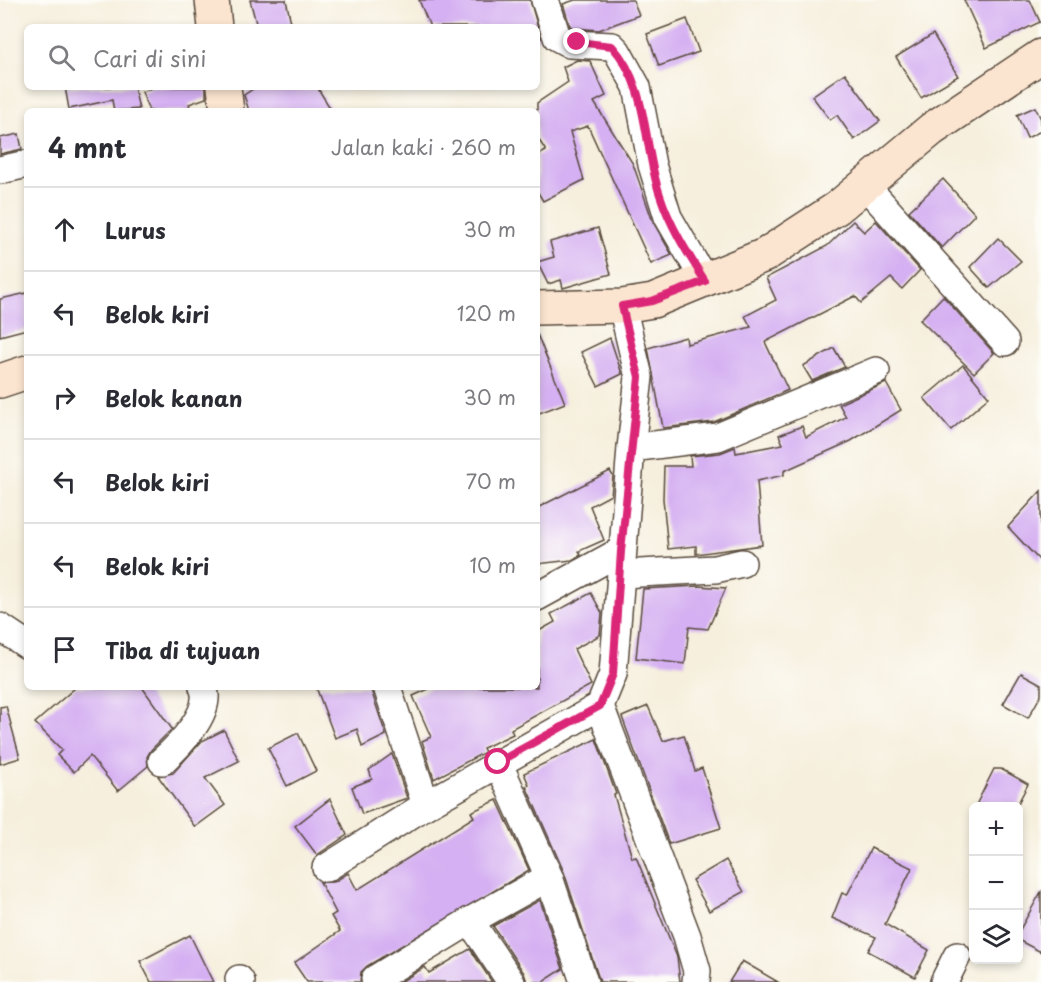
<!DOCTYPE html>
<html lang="id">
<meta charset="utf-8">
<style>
body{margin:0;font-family:"Playpen Sans",sans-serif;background:#f2f2f3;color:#2b2b33}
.controls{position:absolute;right:18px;bottom:18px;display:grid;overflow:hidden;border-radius:9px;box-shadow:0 3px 9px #0003}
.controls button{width:54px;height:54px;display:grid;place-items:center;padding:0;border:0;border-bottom:2px solid #e1e1e2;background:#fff;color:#2b2b33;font:30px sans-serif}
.stop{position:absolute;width:18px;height:18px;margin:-14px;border:4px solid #db2777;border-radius:50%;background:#fff}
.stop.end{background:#db2777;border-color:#fff;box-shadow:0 2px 6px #0008}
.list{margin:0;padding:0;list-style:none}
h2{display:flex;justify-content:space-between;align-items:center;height:78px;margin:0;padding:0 24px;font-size:26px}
h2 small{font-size:20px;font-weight:400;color:#7c7c81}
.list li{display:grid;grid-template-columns:39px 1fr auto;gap:18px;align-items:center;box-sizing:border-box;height:84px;padding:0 24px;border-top:2px solid #e1e1e2}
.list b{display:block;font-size:22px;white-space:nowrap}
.list em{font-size:20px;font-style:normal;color:#7c7c81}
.icon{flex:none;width:33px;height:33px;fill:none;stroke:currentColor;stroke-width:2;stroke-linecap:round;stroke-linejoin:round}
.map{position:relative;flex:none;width:1041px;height:982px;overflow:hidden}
.search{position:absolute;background:#fff;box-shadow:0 3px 9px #0003;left:24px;top:24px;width:516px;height:66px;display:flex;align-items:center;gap:15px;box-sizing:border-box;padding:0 21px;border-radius:9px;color:#7c7c81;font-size:22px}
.panel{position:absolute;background:#fff;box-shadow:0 3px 9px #0003;left:24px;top:108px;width:516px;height:582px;border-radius:9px}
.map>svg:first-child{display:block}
</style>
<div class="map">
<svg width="1041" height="982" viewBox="0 0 1041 982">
<rect width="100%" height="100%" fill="#fdfcf7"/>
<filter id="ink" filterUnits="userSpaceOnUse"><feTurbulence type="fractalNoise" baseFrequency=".0167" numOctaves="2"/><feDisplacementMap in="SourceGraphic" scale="12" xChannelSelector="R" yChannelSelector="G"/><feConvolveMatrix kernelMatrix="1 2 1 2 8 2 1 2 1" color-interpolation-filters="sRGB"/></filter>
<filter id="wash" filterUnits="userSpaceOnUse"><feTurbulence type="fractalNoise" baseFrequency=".008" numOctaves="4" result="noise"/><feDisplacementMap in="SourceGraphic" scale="24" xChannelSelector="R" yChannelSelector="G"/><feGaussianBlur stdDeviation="1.35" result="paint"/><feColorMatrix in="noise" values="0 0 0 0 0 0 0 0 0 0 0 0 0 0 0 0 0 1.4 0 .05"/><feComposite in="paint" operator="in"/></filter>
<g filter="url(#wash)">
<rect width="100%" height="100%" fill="#f6efdd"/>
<g id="blocks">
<!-- building -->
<g fill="#d5b0f2">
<path d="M250,0H286L292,27H257Z"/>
<path d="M419,0H530L541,38L537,40V27H430Z"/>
<path d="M575,0H633L639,15L599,30L574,28L570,26L563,4Z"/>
<path d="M964,0H1030L1040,22L986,48Z"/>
<path d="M687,19L699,52L659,66L647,34Z"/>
<path d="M933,34L958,76L921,98L896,57Z"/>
<path d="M577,60L590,61L606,96L594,102L633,164L653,222L672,255L651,264L588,126L570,132L584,180L543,201L537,191V156L546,151L537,137V103L568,82L563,67Z"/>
<path d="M845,73L880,121L854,140L837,115L830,120L812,96Z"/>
<path d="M65,87H134L139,109L114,111L112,100L69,109Z"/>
<path d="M155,87H206V98L189,104L191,111H149L142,92Z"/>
<path d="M256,87H317L332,111H249L244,95Z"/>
<path d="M1035,107L1041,119V131L1027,138L1017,115Z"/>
<path d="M19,134L22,149L0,154V138Z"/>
<path d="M943,179L975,214L942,248L909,211Z"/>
<path d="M853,221L864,232L876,221L920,270L902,289L891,278L861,303L855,296L765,342L788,390L714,422L663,428L648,348L686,337L687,344L751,327L745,316L776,300L766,278L827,246Z"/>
<path d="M598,228L611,274L563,288L561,280L548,284L537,262L554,257L550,242Z"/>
<path d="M998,238L1021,261L989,288L970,267Z"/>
<path d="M27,293V329L0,336V299Z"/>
<path d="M943,296L994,353L974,373L920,320Z"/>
<path d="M537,334L565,403L537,414Z"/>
<path d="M610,338L622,374L598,386L581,352Z"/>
<path d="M834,348L845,367L812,381L803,366Z"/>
<path d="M963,365L989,397L951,430L924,398Z"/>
<path d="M886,383L901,410L851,441L784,471V475L757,481L762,545L696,554V546L668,549L663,499L664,466H691L690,456L720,453L735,447L736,453L783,444L779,435L802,426L806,437L846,417L839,404Z"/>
<path d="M610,471L613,476L611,495L590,506L604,540L579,551L581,555L572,560L537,564V508Z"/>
<path d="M1041,491V562L1008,527Z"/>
<path d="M698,586L726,588L708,629L689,627L685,664L636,658L643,589Z"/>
<path d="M591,593L602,613L600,635L574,649L591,685L511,729L513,734L483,748L485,752L434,779L422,741L431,737L413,696L433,687H537V632L555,622L551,614Z"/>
<path d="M1021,673L1041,684V695L1028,718L1003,704Z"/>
<path d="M76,687H142L172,729L151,750L147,757L148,766L118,791L90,756L74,772L57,755L62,750L35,723Z"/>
<path d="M316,687H370L386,735L362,747L357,729L335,738Z"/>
<path d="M6,706L20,758L0,764V707Z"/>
<path d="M648,706L663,741L684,735L695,771L702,768L721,828L669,844L622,717Z"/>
<path d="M224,730L239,761L205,778L225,805L195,827L158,776L173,773L202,741Z"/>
<path d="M298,733L316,771L287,786L268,748Z"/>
<path d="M596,739L616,794L614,795L632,858L636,857L677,957L680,982H600L564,872L526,786L529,785L524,773Z"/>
<path d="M392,754L407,798L362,814L352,787L372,779L369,770Z"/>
<path d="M994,769H1001L1028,784L1016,807H975Z"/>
<path d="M330,799L347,835L317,855L295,826Z"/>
<path d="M497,800L529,870L367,966L361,972L360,982H307L294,963L340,931L331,916L336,913L320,882H334L348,873L357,890L474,817L471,812Z"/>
<path d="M871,848L912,868L885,924L929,950L915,977L868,951L876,937L832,918L842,893L847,895Z"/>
<path d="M726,860L744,892L709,911L692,880Z"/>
<path d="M1041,892V952L1018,940V933Z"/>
<path d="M540,900L563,969L543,982H527L524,973L493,926Z"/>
<path d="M190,935L213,982H151L140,961Z"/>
<path d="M470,949L492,982H400L425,967L429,973Z"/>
<path d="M742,961L778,982H729Z"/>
</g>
</g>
</g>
<g filter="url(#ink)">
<use href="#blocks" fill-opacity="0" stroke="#57483b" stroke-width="1.5"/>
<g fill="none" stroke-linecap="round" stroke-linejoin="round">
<!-- street casing -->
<g stroke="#57483b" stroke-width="30">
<g id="street">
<path d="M545,0L557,37L570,44L612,46L617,51L637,87L652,165L668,217L705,281"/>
<path d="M0,170L27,164"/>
<path d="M865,185L1005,342"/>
<path d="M622,306L639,377L631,448L718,437L876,371"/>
<path d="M631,448L621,574L715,569L742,563"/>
<path d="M537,597L621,551"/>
<path d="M0,627L27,645"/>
<path d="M387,687L426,805L600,706L613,674L621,574"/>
<path d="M600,706L687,936L697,971L696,982"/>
<path d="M162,761C178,747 214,711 203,687"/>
<path d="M498,762L549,877L584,982"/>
<path d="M326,868L426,805"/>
<path d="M239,979L241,982"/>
<path d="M377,982L375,979L470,921"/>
<path d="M511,982L470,921L549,877"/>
<path d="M944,982L957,956"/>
</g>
</g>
<!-- secondary casing -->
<g stroke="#57483b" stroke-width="36">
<g id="secondary">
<path d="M212,0L215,27"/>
<path d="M224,87L227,111"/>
<path d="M537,308L622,306L653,301L765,255L837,208L932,129L1041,56"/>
<path d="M0,381L27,372"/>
</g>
</g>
<!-- street -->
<use href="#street" stroke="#fff" stroke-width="27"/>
<!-- secondary -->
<use href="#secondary" stroke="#fce5d0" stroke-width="33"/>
</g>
</g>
<g fill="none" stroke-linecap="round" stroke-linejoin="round" filter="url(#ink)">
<!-- route -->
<path stroke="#db2777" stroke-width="8" d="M498,762L600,706L613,674L621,551L639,377L622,306L652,301L705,281C688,254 670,226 660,195C643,146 649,87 612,46L577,42"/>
</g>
</svg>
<div class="controls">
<button>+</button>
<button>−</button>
<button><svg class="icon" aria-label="layers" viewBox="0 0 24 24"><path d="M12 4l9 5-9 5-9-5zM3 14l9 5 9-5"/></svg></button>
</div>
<div class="stop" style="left:498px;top:762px"></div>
<div class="stop end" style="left:577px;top:42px"></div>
<div class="search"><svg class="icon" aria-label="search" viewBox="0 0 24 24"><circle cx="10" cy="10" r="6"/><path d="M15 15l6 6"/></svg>Cari di sini</div>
<section class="panel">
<h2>4 mnt<small>Jalan kaki · 260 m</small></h2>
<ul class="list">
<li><svg class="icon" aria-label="ahead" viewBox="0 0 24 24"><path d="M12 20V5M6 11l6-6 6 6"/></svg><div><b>Lurus</b></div><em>30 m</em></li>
<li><svg class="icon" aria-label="left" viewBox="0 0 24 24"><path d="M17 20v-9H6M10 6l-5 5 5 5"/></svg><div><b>Belok kiri</b></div><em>120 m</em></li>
<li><svg class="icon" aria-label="right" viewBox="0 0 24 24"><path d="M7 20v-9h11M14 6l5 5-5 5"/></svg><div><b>Belok kanan</b></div><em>30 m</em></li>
<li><svg class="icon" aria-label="left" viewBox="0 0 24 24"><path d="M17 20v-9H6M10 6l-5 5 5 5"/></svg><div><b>Belok kiri</b></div><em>70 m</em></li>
<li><svg class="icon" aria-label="left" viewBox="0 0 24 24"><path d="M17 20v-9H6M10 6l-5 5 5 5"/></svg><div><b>Belok kiri</b></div><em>10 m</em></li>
<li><svg class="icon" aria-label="arrive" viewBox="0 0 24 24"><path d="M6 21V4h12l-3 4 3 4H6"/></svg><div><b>Tiba di tujuan</b></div></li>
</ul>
</section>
</div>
